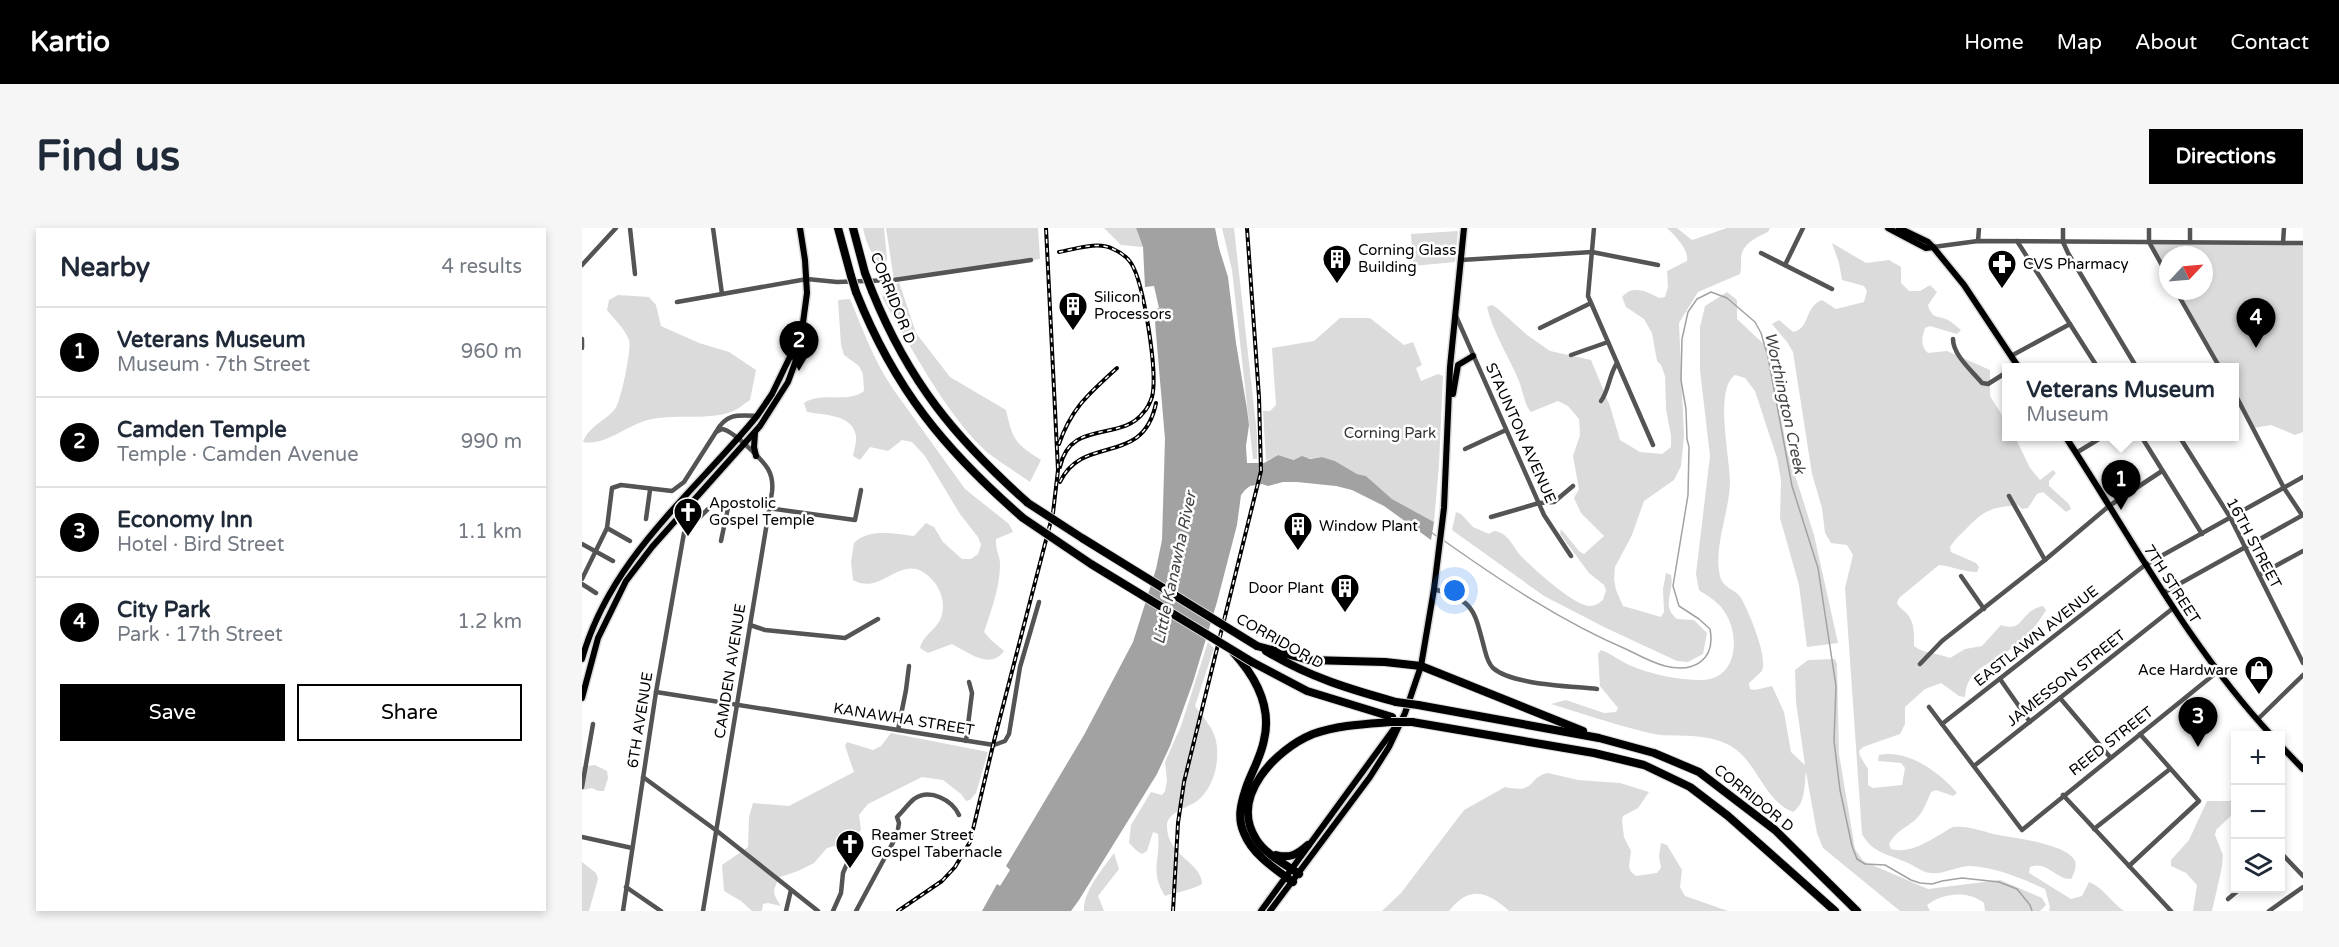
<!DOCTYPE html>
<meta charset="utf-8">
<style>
body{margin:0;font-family:"Varela Round",sans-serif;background:#f6f6f7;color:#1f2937}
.controls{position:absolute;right:18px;bottom:18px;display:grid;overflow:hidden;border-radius:0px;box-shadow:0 3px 9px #0003}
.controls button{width:54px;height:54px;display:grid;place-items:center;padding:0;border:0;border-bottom:2px solid #e0e1e3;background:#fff;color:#1f2937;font:30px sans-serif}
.compass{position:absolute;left:1577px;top:18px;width:54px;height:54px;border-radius:50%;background:#fff;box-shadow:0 3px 9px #0003;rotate:64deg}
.you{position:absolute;left:873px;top:363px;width:21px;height:21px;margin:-15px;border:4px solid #fff;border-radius:50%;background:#1a73e8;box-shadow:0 0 0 9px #1a73e833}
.badge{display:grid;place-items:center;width:39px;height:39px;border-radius:50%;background:#000;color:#fff;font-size:20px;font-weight:700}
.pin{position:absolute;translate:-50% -50px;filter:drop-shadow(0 2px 3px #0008)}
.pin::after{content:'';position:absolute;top:32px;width:21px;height:18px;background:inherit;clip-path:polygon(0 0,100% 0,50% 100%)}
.popup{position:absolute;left:1420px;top:135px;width:237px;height:78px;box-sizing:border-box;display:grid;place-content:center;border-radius:0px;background:#fff;filter:drop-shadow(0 2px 4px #0005);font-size:20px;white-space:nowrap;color:#747a83}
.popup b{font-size:22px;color:#1f2937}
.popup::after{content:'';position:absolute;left:50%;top:100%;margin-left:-12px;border:12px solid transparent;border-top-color:#fff}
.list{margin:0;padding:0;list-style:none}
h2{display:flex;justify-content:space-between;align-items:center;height:78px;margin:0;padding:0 24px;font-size:26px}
h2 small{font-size:20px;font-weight:400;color:#747a83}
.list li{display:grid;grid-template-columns:39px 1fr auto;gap:18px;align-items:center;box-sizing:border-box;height:90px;padding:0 24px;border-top:2px solid #e0e1e3}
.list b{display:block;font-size:22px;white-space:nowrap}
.list p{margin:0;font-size:20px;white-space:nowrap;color:#747a83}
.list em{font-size:20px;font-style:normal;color:#747a83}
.actions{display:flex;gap:12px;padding:18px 24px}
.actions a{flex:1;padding:14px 0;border:2px solid #000;border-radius:0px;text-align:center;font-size:21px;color:#000}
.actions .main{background:#000;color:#fff}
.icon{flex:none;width:33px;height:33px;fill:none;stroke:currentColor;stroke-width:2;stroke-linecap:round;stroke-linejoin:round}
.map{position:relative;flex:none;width:1721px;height:683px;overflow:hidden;border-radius:0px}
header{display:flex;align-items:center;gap:36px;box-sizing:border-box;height:84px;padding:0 30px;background:#000;color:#fff}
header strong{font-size:28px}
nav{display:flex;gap:33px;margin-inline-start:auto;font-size:21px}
.intro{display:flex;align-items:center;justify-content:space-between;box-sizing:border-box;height:144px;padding:0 36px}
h1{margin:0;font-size:42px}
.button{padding:15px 27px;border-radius:0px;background:#000;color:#fff;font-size:21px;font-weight:700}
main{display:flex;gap:36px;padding:0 36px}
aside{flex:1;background:#fff;border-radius:0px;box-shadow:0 3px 9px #0003}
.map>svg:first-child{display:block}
</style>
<header>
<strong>Kartio</strong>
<nav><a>Home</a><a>Map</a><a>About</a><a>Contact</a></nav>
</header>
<div class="intro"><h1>Find us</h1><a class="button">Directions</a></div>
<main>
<aside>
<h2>Nearby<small>4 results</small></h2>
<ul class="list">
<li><span class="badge">1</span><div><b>Veterans Museum</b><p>Museum · 7th Street</p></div><em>960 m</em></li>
<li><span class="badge">2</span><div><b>Camden Temple</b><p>Temple · Camden Avenue</p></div><em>990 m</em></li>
<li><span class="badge">3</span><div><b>Economy Inn</b><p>Hotel · Bird Street</p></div><em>1.1 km</em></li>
<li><span class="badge">4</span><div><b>City Park</b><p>Park · 17th Street</p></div><em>1.2 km</em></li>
</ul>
<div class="actions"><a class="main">Save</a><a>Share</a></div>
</aside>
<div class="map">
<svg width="1721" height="683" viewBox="0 0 1721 683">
<rect width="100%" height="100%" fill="#fff"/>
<!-- green -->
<g fill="#dbdbdb">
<path d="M281,0H302L305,31L303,36L299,37C289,26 284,15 281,0Z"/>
<path d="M304,0H456L458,31L312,52Z"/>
<path d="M522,0H554L561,19L539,17Z"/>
<path d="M640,0H652L675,206V231H671L650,42Z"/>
<path d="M1085,0H1095L1110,12L1145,0H1188L1186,4C1177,8 1163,14 1160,25C1158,32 1160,39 1158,46L1116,64L1097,95L1102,208L1099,238L1092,252L1062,273L1050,307L1033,339L1032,351L1034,362L1041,378L1079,389L1082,384L1081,361L1084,345L1089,347C1093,364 1078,377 1095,391L1112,392L1125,405L1121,426L1106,434L1095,433L1024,400L962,368L870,302L874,284L879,286L891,299L907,306L912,303C926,304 931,319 939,328C951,340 992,378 1008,378C1013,378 1017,375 1021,372L1024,362L1022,357L1007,345L978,306L979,301L997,323L1002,326L1022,308L999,285L992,270L997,261L991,228L998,207L997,191L986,178L976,173L949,184C942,176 941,163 937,153C927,129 911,105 905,79L910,77L915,80L945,107L968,123L1009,132L1028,178L1038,212L1058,224L1080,226L1089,219V208L1084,181L1083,148L1079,137L1075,133L1070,105L1062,91L1044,79L1040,69C1051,56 1066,64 1077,70L1083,69L1086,59L1085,43L1105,33C1107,21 1093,8 1085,0Z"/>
<path d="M876,3L873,34L831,38L829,6Z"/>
<path d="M1567,14L1721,15V204L1713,207L1689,197L1672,200L1653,166V140L1638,139L1594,63H1622V27H1586V48Z"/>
<path d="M1250,15L1284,35L1307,32L1319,39V55L1327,63H1338L1348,57L1355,64L1346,77C1350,92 1356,87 1366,92C1370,94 1375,99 1379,102L1375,106L1348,98L1343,100C1340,110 1338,118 1346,125L1365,123L1408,142V168L1425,195V208L1433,209L1448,240L1458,252L1471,242L1474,245L1467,253V258L1487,276L1489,281L1484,284L1461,264L1455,266L1446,280L1440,281L1436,277C1409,280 1403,281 1384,301C1378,307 1373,311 1368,319L1369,324L1394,335L1397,339L1395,344C1381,344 1370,338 1357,337L1317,370L1315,375C1318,381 1322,382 1326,387C1333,396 1332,408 1332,418C1341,426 1357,425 1368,430L1383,421L1400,418L1419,397C1443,405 1437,383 1461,378L1464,382C1455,398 1441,412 1426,423C1406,438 1385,440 1383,469L1377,468L1359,455L1343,461L1323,479V496L1318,506L1281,519L1277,523L1278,528L1286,541V557L1291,560L1320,557L1323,540L1319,535L1296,533L1297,527C1325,521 1358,544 1375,565L1371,568L1354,562L1349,564C1345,573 1342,583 1335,590C1325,600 1314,602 1307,616L1309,621C1327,626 1343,615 1359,606C1363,604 1367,600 1371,599C1387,597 1402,604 1416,607C1433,610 1486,616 1493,633C1495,638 1492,646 1489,651C1475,652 1464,632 1448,639L1447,645L1489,671L1500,668L1507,654C1522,660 1529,674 1542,683H1467L1468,679L1463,661C1441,651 1413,639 1388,638C1377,638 1366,644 1356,645C1340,646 1339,641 1326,635C1307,626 1291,626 1280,606L1263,360L1271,327L1265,317L1249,315L1243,305L1240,280L1230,246L1211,124L1205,114L1190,96L1197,92L1211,104C1228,101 1222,79 1240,72L1254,81L1282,74L1285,63L1282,58L1260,52L1257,35Z"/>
<path d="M317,54L334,105L368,149L424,182C431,213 433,215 459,232L448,254C434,244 419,235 406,225C366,190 327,116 300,69Z"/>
<path d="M1145,64L1155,72V91L1187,121L1205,222L1232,307L1256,415L1225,419L1217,357L1198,290L1199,252L1195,230L1173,163L1163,150L1153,147C1132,161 1148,230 1148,253C1148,283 1131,319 1138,348C1141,361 1154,361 1159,370C1167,384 1186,429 1180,443L1167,455L1168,461L1173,462L1190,458L1202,484L1209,524L1223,537L1214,474L1213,442L1226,432L1253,431L1255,436L1257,526L1273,621L1281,633L1346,661L1418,652L1460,670L1464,677L1458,683H1403L1402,675C1386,662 1361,665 1345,677L1348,683H1318L1241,620L1235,605L1224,544C1222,558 1224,575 1211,584C1180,572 1176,531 1145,516C1117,503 1094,511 1067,505C1034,497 1002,486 969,476L984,472L1022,485L1034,484L1036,480L1018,458L1016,426L1019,422C1030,426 1038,433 1047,437C1068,446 1096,452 1119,452C1158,452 1159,402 1139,379C1133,372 1124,367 1117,362L1114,346L1128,228L1118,142V99L1123,78Z"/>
<path d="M36,67L67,69L74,77L79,98L117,115L147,124L174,142L168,172C162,176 155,182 149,184C119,194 85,183 57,195C39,202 20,218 1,214C7,198 23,193 33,181C39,174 50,119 47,112C43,101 32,91 25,82L27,72Z"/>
<path d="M268,71C281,102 292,133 311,161L383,261L427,296L431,304L414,311C413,322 419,329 418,339C417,362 409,383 402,404L409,412L422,423C408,442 387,425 370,416L346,425L338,420C342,405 357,401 360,386C363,376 359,363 353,355C322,316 302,370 271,352L269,334L272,315C288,300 311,306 332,308L344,295L352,299L361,314L380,331H389L396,326L399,317L396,309L378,286L343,228L330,214L320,212L306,223L288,219L278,232L271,228C272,222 275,214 274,208C271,186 241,187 225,184L222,175C240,163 265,176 282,163L281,146L277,138L262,127L259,117L256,72Z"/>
<path d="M758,90H788L822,117L831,114L840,137L834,140L839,153L856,146L861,148L857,237L852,294L810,271L784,248L775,246L753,233L740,229L713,232L696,227L684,233L681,183H688L694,177L690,120L732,113Z"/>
<path d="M626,414L632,420L613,478C619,487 630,498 633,509C639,530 633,559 615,573C606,580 584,584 585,599C586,629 620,634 620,656C613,661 592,665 583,668C567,642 579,632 576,606L571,604L565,623L560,626L555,623L547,615L549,597L569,564L580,567L583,563L585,552L583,534L599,498Z"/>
<path d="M309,505L406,524L394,565L388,572L384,573L379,566L361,552L340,549L286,576L277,587L279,602L270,613L245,620L232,635L216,643L198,649C190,664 190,664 199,678L186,675L181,676L180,683H170L159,673L142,663L140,637L166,619L167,589L171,575L207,578L272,544L263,518L265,514L291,522L299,518Z"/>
<path d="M13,537L25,543L26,550L22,563H16L10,560L0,562V539Z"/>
<path d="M966,545L996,552L1038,555L1067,564L1056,580L1041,588L1040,593L1042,609L1049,623L1047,639L1049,644L1054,648L1075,645L1079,640L1077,628L1079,615L1085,617L1100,642L1098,659L1103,668L1146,683H927C906,663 887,657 867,683H800L819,665L882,582L923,559C956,566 945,549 966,545Z"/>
<path d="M1653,565V584L1634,602L1633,607L1641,627L1640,639L1630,683H1611L1615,657L1604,645L1589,638V632L1607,612L1625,573H1648Z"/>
<path d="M532,625L537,641L516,668L522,683H502C501,663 521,641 532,625Z"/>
<path d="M0,634L14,645L16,651L7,683H0Z"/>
</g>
<!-- water -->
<path fill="#a2a2a2" d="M554,0H633L637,20L646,49L654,115L665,181L667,197L664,218L665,235H682L696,227L712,232L720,228L728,231L740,229L753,233L775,246L784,248L810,271L852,294L849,312L802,278L770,262L754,258L715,254H701L686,258L680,256L668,258L663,262L659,267L655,297L635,374L611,454L588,518L575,546L497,672L489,683H400L415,656L418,658L428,642L424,638L502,507L551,414L574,341L580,312L583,211L572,82L577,80L572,58L563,59L561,19Z"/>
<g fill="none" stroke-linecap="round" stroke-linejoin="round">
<!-- stream -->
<g stroke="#a2a2a2" stroke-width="1.5">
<path d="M849,304L857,310"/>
<path d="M861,312C919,353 980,394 1046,422C1058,428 1071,435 1083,438C1111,445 1134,433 1128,401L1117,391L1097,378L1091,358L1106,267L1107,219L1105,211L1104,181L1099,152L1100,111L1106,84L1115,71L1129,64L1145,70L1173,94L1179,105L1186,129L1210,258L1236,340L1254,458L1252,513L1258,562L1270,618L1275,631L1283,636L1303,637L1329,652L1338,655L1350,656L1360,653L1380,650L1417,654L1435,661L1448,677L1450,683"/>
</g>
<!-- major casing -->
<g stroke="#dbdbdb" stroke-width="9">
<g id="major">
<path d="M1306,0L1344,20L1351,19"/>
<path d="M1317,0L1346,14L1351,19L1382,57L1437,140"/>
<path d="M871,166L876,137L891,128"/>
<path d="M173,205L172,219L174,228"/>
<path d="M1483,208C1550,310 1606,418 1690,508"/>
<path d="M0,431C28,330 111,266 175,188L190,166L218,108"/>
<path d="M0,470L16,410L44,353L70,319L178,198L206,154L217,124L225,65L223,32L218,0"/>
<path d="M1698,517L1721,541"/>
<path d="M679,683L814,498"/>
<path d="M688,683L788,549L807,519L823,485L839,438L852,361L862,280L868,139L882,0"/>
</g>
</g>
<!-- highway casing -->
<g stroke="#dbdbdb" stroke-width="10">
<g id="highway">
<path d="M256,0L269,48"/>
<path d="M271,0L283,45"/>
<path d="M290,63C327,154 373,210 446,275"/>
<path d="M274,64C313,162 363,222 441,290"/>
<path d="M675,418L727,432L803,434L839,438L1001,503"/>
<path d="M684,423C727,449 767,461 814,474"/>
<path d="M651,424C673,448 690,479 682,512C679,529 669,545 664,560C659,575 655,590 662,605C670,626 693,641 711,654"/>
<path d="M670,434L725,463L810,489"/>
<path d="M836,477L1017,510L1072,525L1117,544L1193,602L1275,683"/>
<path d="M830,494L1012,525L1062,537L1108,559L1146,588L1253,683"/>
<path d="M694,627C708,631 716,626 726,617"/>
<path d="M717,646C703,636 683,626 674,611C647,569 694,521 731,506C756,497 783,496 809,494"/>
</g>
</g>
<!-- minor -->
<g stroke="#545454" stroke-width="4.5">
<path d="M48,0L53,46"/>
<path d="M131,0L140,66"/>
<path d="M1012,0L1006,68L1071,217"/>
<path d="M1481,0V14L1486,25L1555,140"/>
<path d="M1567,0V14L1586,48"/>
<path d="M1608,0V14"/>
<path d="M1396,13L1397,0"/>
<path d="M1435,13L1516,140"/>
<path d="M1701,15L1702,0"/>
<path d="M1351,19L1396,13L1721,15"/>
<path d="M1179,25L1250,61"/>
<path d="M879,32L1010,24L1076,37"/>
<path d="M0,37L34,0"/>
<path d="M1203,37L1221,0"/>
<path d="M1594,63L1638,140"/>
<path d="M95,74L225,51L255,54L312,52L449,32"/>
<path d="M874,88L962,287L989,328"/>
<path d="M958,100L1009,75"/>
<path d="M0,111V120"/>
<path d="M1371,111C1371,127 1390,143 1400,155L1406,156L1425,144"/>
<path d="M989,127L1026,114"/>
<path d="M1429,128L1488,96"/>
<path d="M1653,166L1702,260L1720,287"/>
<path d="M1019,173C1027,162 1027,147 1035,135"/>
<path d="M134,204C144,185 156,187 175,188"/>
<path d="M1559,208L1620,306"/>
<path d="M1597,208L1648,289L1721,435"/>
<path d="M883,221L924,202"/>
<path d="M1494,225L1522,208"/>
<path d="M1427,268L1463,332"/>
<path d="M909,289L957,275L972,274L991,258"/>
<path d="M64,291L68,262"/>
<path d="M25,300L48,313"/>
<path d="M139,313L147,275"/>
<path d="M0,316L31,333"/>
<path d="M1677,347L1721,323"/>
<path d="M1379,348L1402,381"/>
<path d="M0,351L25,300L30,260L39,257L90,263L102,254L134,204L140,201C150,202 180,231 186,241C190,248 191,256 190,264L121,683"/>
<path d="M0,356L14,365"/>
<path d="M852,361C892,373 892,381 902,419C904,426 905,434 911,440C930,457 989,458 1015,461"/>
<path d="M1581,365L1721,287"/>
<path d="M168,397L183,402L263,410L296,391"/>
<path d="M1338,436L1360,413L1463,332L1527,278L1580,243"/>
<path d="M1418,451L1448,494"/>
<path d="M74,464L412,517L423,513L427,506L438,439L457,374"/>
<path d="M1478,470L1528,529"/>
<path d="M1347,479L1440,602L1635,444"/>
<path d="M1675,492L1721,447"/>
<path d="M1360,496L1563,337L1721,249"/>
<path d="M316,502L324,462L327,438"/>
<path d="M384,513L390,465L387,454"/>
<path d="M1392,538L1590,381"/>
<path d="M61,549L135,603L236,683"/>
<path d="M0,559L11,496"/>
<path d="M1481,567L1589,683"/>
<path d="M1512,601L1588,541"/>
<path d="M0,609L50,620"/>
<path d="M1698,624L1721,648"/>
<path d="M1547,638L1617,573L1558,506"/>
<path d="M44,659L79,683"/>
<path d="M1646,671L1659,660"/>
<path d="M41,683L74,464L102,305L134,273L273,292L279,262"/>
<path d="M204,683L209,662"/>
<path d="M251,683L259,665L261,645L267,631"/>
<path d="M274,683L315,607L317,595L315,589C321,583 326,576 332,571C348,560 370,572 377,587"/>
<path d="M1687,683L1721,659"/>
</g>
<!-- major -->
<use href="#major" stroke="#000" stroke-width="6"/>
<!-- highway -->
<use href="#highway" stroke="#000" stroke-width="8"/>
<!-- rail casing -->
<g stroke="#000" stroke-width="4">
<g id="rail">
<path d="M477,24C494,21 516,13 531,21C538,24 545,29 549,35C562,55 576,146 570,169C568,175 565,181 561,185C539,214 488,191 478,239"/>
<path d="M477,216C490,179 507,166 535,140"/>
<path d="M478,254C501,205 561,240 574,175"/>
<path d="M316,683L360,653L373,639L388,614L413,509L471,285L476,242L464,0"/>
<path d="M591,683L596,595L602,554L679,243L677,169L665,0"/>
</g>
</g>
<!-- rail -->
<use href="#rail" stroke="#fff" stroke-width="1.5" stroke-dasharray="4.5" stroke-linecap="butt"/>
<!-- highway-bridge casing -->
<g stroke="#dbdbdb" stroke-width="10" stroke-linecap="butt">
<g id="highway-bridge">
<path d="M283,45L290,63"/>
<path d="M269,48L274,64"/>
<path d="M446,275L500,310L675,418"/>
<path d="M441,290L509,336L670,434"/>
<path d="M814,474L836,477"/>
<path d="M809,494H830"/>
</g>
</g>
<!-- highway-bridge -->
<use href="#highway-bridge" stroke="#000" stroke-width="8"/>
</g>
<!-- icons -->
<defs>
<g id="building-pin" transform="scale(1.5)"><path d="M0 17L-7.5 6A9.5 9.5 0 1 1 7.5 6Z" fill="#000" stroke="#fff"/><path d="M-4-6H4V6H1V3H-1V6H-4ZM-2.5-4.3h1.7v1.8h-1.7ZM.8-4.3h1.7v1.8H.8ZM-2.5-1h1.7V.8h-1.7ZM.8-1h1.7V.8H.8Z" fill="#fff"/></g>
<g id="pharmacy-pin" transform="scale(1.5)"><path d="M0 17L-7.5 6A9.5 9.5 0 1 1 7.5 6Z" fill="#000" stroke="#fff"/><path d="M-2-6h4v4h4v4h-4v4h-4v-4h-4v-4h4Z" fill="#fff"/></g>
<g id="church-pin" transform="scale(1.5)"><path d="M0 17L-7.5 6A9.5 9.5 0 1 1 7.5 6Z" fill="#000" stroke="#fff"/><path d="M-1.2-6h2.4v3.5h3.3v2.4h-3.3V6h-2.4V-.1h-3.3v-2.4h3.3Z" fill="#fff"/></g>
<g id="shop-pin" transform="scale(1.5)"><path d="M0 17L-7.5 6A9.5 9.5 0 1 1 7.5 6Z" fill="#000" stroke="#fff"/><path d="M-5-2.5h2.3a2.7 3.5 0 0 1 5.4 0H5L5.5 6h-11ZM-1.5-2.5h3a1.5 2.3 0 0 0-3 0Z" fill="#fff"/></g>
</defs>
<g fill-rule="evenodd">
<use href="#building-pin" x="755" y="31"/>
<use href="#pharmacy-pin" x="1420" y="36"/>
<use href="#building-pin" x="491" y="78"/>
<use href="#church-pin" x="106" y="284"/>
<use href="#building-pin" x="716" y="298"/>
<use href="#building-pin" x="763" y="360"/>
<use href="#shop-pin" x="1677" y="442"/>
<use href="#church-pin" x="268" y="616"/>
</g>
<g text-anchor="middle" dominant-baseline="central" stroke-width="5" stroke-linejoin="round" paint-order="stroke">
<!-- poi labels -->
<g font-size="15" fill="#000" stroke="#fff" text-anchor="start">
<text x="776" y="22">Corning Glass<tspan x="776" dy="17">Building</tspan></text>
<text x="1441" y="36">CVS Pharmacy</text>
<text x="512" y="69">Silicon<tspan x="512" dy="17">Processors</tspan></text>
<text x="127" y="275">Apostolic<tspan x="127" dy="17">Gospel Temple</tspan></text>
<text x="737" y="298">Window Plant</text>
<text x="742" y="360" text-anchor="end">Door Plant</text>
<text x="1656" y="442" text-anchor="end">Ace Hardware</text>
<text x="289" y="607">Reamer Street<tspan x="289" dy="17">Gospel Tabernacle</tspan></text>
</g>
<!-- street labels -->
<g font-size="15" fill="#000" stroke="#fff">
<text transform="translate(311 70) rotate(68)">CORRIDOR D</text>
<text transform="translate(939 205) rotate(66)">STAUNTON AVENUE</text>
<text transform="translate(1672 315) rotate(62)">16TH STREET</text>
<text transform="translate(1590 356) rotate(57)">7TH STREET</text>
<text transform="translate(1454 408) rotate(-38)">EASTLAWN AVENUE</text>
<text transform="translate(698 413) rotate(29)">CORRIDOR D</text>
<text transform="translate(148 443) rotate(-81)">CAMDEN AVENUE</text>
<text transform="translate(1484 450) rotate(-38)">JAMESSON STREET</text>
<text transform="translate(322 491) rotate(9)">KANAWHA STREET</text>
<text transform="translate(58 492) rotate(-81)">6TH AVENUE</text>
<text transform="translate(1529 513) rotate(-38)">REED STREET</text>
<text transform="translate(1172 570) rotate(39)">CORRIDOR D</text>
</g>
<!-- park labels -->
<g font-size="15" fill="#323232" stroke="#fff">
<text x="808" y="205">Corning Park</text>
</g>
<!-- water labels -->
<g font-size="16" font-style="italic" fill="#434343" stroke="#fff">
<text transform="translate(1203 175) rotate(78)">Worthington Creek</text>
<text transform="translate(593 340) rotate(-78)">Little Kanawha River</text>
</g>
</g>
</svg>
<div class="controls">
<button>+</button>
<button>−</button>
<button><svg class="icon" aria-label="layers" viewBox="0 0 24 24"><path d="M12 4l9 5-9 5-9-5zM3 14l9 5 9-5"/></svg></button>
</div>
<svg class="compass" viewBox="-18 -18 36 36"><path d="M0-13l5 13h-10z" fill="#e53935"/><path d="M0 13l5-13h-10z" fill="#747a83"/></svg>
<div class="you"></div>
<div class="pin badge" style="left:1539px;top:282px">1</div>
<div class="popup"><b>Veterans Museum</b>Museum</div>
<div class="pin badge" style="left:217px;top:143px">2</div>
<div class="pin badge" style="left:1616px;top:519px">3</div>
<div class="pin badge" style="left:1674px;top:120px">4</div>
</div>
</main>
